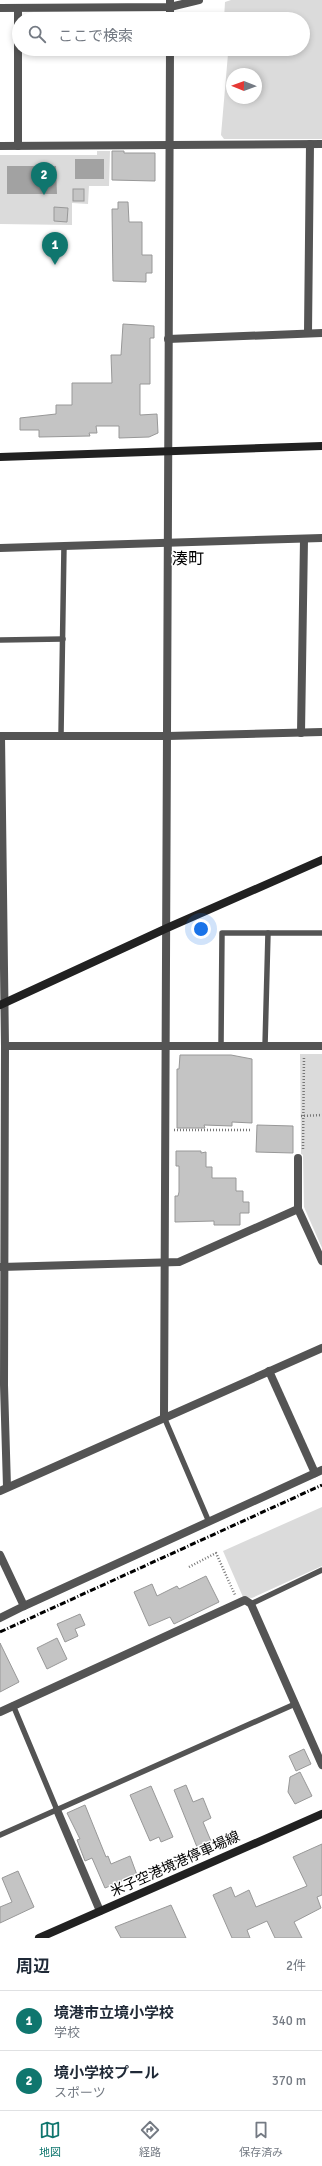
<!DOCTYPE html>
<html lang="ja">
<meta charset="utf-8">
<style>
body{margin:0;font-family:Signika,"Noto Sans JP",sans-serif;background:#f6f6f7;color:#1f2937}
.compass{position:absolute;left:226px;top:68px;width:36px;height:36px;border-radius:50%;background:#fff;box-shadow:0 2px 6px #0003;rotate:271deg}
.you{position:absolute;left:201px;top:929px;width:14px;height:14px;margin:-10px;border:3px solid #fff;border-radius:50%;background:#1a73e8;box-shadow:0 0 0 6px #1a73e833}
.badge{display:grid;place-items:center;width:26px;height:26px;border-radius:50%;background:#0f766e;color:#fff;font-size:13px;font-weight:700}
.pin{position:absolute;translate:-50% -33px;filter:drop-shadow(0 1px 2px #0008)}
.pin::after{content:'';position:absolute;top:21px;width:14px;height:12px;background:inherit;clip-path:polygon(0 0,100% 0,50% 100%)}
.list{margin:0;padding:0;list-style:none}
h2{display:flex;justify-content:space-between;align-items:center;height:52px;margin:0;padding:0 16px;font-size:17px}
h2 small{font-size:13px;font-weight:400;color:#747a83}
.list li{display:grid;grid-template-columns:26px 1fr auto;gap:12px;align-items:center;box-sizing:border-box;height:60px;padding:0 16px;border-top:1px solid #e0e1e3}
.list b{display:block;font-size:15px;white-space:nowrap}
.list p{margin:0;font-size:13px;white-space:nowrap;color:#747a83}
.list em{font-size:13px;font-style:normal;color:#747a83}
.icon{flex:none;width:22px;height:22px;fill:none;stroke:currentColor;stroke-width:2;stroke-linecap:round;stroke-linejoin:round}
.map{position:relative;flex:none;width:322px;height:1938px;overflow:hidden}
.search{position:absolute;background:#fff;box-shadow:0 2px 6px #0003;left:12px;right:12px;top:12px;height:44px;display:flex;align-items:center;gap:10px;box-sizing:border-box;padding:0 14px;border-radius:22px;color:#747a83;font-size:15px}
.sheet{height:172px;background:#fff}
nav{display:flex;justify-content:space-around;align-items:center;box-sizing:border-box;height:56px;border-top:1px solid #e0e1e3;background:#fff;font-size:11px;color:#747a83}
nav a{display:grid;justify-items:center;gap:2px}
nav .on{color:#0f766e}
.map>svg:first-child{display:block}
</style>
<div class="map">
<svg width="322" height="1938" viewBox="0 0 322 1938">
<rect width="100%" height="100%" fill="#fff"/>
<!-- green -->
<g fill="#dbdbdb" fill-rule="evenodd">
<path d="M231,0H322V139H224L221,135L228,54L223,53V49H303V19H224L225,2ZM232,74H256V98H232Z"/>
<path d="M97,151H110L109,186H89L88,204L72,203V225L0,224V155H97Z"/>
<path d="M300,1054H322V1248L304,1207L303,1155L301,1154Z"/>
<path d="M322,1507V1566L252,1598L243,1597L223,1551Z"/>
</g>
<!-- water -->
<g fill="#a2a2a2">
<rect x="75" y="159" width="29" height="20"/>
<path d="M7,166H56L57,194H7Z"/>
</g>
<!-- building -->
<g fill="#c4c4c4" stroke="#989898">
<path d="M112,151H124V153H155V181L112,180Z"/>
<rect x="73" y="189" width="11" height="12"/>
<path d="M118,202H128L129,222H142V255H152V273H146V282L113,281L112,209H118Z"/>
<path d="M54,207L68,208L67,222L54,221Z"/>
<path d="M123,324L154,326V338H150V384H140V415L157,414L158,433L149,437L119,438V426H96L97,433H89L90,436L39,437V430H20V418L56,414V405H72V383H112L111,355H121Z"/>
<path d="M180,1055H231L252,1059V1123L232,1122V1126L204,1125L205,1128H177V1069H179Z"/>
<path d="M257,1125L293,1126V1153L256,1152Z"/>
<path d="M176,1151H201V1153L206,1152V1167H212V1178H236V1191H243V1202H249V1213H240V1225H214V1221L175,1222V1196H178L179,1192V1166H176Z"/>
<path d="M206,1576L219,1602L174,1624L170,1617L149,1626L134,1592L152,1584L157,1596L177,1586L179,1589Z"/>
<path d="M80,1614L85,1625L75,1629L78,1636L65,1642L57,1624Z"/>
<path d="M57,1638L67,1659L47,1669L37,1648Z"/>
<path d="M0,1643L19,1682L0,1692Z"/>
<path d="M304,1749L311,1764L296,1771L289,1756Z"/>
<path d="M300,1772L312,1796L295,1804L288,1792L290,1777Z"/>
<path d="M186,1785L193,1802L203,1798L211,1818L203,1822L211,1841L197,1847L174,1790Z"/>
<path d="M151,1786L173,1837L161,1842L159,1837L150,1841L130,1795Z"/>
<path d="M85,1805L106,1857L108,1856L111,1864L130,1856L137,1875L105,1888L92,1858L85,1861L77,1840L80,1839L67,1813Z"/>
<path d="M322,1844V1895L317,1897L321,1908L294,1922L302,1938H275L267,1921L247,1930L250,1938H232L213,1895L231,1887L235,1897L249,1890L256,1907L307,1886L293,1857Z"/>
<path d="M18,1871L34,1907L0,1923V1907L12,1902L2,1878Z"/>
<path d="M171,1905L186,1938H121L115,1927Z"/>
</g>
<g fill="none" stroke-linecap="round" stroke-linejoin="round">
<!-- path -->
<g stroke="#767676" stroke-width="2.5" stroke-dasharray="1 2" stroke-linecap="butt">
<path d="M301,1116L322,1115"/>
<path d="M174,1130H252"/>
<path d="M303,1149L304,1056"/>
<path d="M189,1567L216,1553L235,1595"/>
</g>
<!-- lane -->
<g stroke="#545454" stroke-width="5.5">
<path d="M0,640L63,639"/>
<path d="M61,735L64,546"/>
<path d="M268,933H322"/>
<path d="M221,1046L222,933H268L265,1046"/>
<path d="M164,1417L209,1522"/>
<path d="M251,1604L322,1570"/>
<path d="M13,1705L57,1810"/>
<path d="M0,1835L295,1704"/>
</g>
<!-- street -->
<g stroke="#545454" stroke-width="8">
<path d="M0,8L170,7L199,0"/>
<path d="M170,19V0"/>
<path d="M0,146L322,144"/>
<path d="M18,146V8"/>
<path d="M308,333L310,144"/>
<path d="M168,339L322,333"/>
<path d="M0,548L322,538"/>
<path d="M301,733L304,539"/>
<path d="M0,736H168L322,732"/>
<path d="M1,736L5,1046L4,1385L7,1487"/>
<path d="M5,1046H322"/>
<path d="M298,1209V1158"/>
<path d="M1,1267L179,1262L298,1209L322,1261"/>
<path d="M269,1371L315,1473"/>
<path d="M164,1417L170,49"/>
<path d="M0,1491L322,1348"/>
<path d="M0,1555L24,1606L322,1470"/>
<path d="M0,1618L24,1606"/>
<path d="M0,1712L245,1600L251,1604L322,1765"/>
<path d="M57,1810L100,1911"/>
</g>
<!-- secondary -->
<g stroke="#212121" stroke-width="8">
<path d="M0,457L322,446"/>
<path d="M0,1005L167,928L322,860"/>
<path d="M39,1938L322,1814"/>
</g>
<!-- rail -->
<path stroke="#000" stroke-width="3" stroke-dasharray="6 2 1 2" stroke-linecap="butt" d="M0,1632L322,1485"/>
</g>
<g text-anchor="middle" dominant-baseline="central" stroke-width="3" stroke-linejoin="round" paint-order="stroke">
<!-- street labels -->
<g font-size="14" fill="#000" stroke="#fff">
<text transform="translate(175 1864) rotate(-24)">米子空港境港停車場線</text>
</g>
<!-- quarter labels -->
<g font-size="16" fill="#000" stroke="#fff">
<text x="188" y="559">湊町</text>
</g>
</g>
</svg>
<svg class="compass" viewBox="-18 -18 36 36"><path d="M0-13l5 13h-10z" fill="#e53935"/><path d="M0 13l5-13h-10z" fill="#747a83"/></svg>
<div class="you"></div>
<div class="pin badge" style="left:55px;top:265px">1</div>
<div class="pin badge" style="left:44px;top:195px">2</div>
<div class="search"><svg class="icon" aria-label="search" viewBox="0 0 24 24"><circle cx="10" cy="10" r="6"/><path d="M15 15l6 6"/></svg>ここで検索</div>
</div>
<section class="sheet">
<h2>周辺<small>2件</small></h2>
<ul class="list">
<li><span class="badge">1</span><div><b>境港市立境小学校</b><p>学校</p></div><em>340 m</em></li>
<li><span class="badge">2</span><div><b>境小学校プール</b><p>スポーツ</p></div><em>370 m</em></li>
</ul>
</section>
<nav>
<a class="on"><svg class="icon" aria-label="map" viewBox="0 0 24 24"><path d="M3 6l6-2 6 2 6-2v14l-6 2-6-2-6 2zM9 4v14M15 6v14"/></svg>地図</a>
<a><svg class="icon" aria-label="directions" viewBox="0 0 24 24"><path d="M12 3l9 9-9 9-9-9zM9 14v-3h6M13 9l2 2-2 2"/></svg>経路</a>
<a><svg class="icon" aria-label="saved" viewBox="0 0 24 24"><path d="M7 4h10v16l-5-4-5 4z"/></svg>保存済み</a>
</nav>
